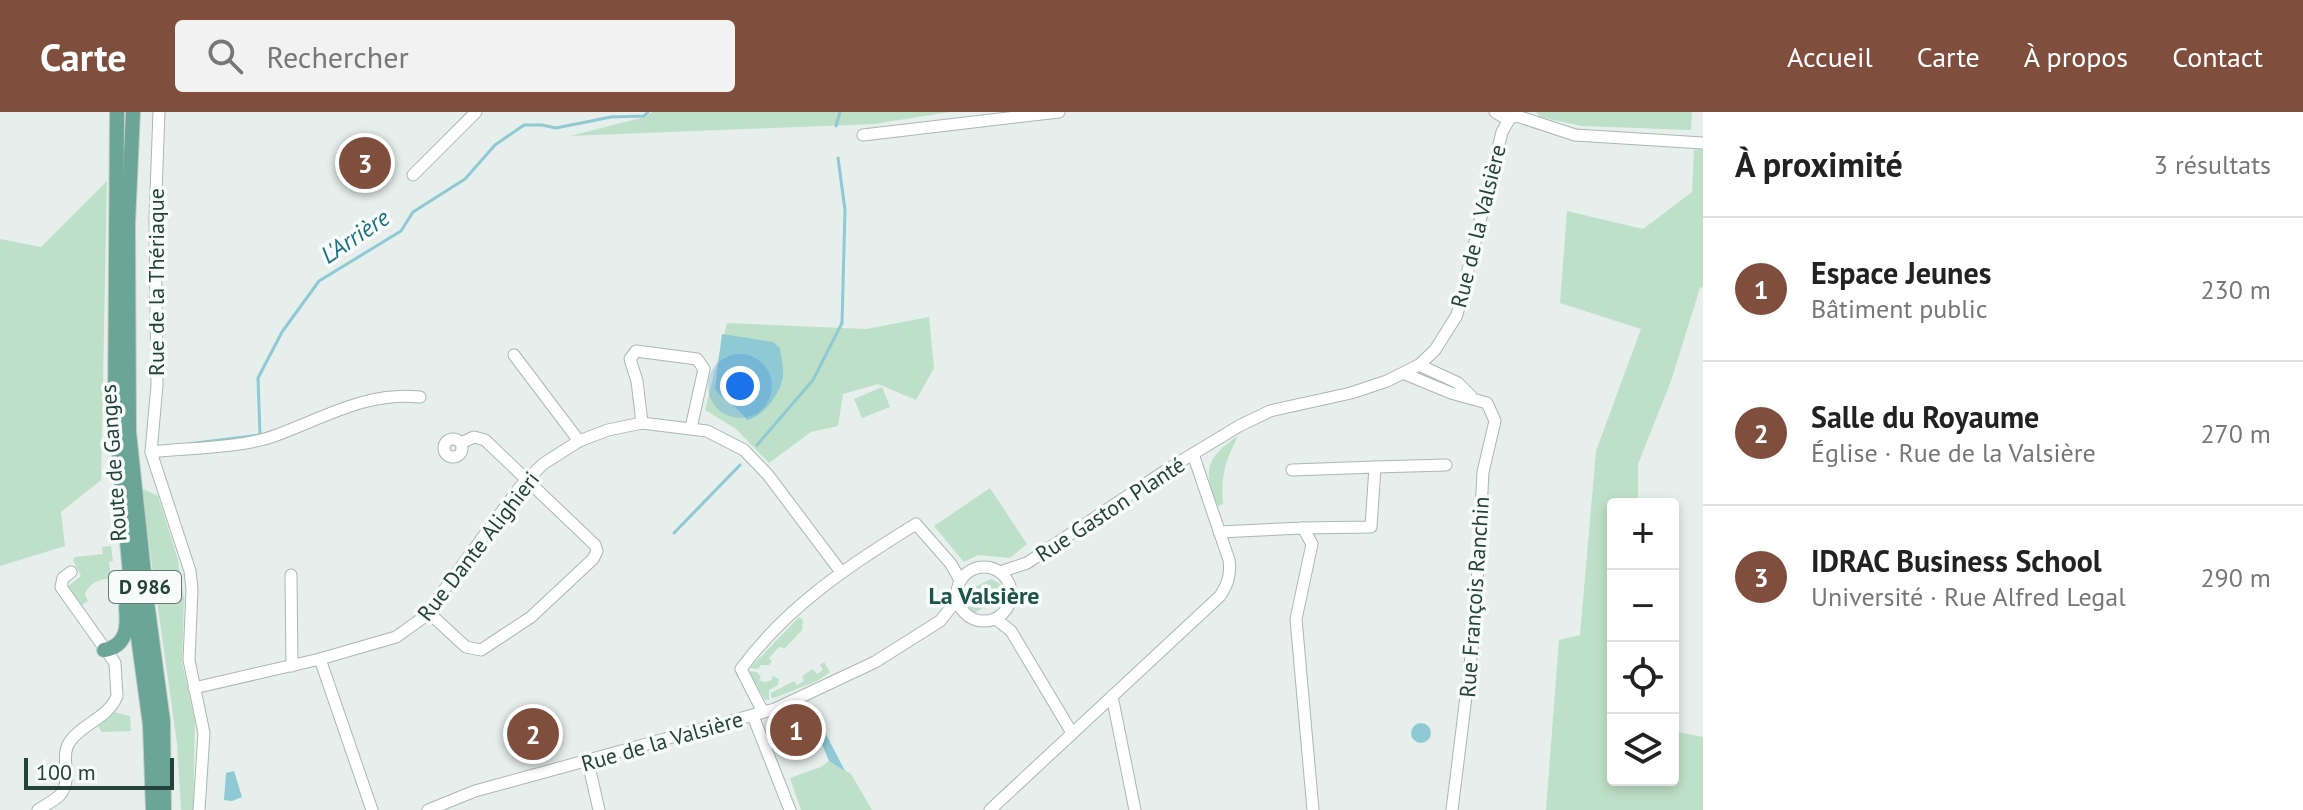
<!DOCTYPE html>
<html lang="fr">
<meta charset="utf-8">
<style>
body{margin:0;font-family:"PT Sans",sans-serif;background:#f2f2f2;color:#222}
.controls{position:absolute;right:24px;bottom:24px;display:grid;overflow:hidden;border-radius:8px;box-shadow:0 4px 12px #0003}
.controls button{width:72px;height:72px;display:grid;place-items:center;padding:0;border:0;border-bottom:2px solid #e0e0e0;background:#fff;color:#222;font:40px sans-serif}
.scale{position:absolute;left:24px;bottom:20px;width:150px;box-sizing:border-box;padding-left:8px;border:4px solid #24423a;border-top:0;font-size:22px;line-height:28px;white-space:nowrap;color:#24423a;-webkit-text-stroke:6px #f7fbf9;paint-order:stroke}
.you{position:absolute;left:740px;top:274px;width:28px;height:28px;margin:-20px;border:6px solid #fff;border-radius:50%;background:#1a73e8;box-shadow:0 0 0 12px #1a73e833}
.badge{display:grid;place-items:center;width:52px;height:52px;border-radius:50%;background:#804e3d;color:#fff;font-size:26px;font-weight:700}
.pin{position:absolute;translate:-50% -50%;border:4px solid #fff;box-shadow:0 2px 8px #0006}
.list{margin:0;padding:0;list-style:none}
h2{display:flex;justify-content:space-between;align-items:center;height:104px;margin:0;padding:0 32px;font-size:34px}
h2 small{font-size:26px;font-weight:400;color:#767676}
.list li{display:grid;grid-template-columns:52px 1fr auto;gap:24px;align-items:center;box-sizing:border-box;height:144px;padding:0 32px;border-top:2px solid #e0e0e0}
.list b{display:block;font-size:30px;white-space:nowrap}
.list p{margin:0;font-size:26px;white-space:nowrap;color:#767676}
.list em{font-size:26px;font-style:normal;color:#767676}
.icon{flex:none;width:44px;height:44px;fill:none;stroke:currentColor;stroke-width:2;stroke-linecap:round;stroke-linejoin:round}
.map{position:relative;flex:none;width:1703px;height:698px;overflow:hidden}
header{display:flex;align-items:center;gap:48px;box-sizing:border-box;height:112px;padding:0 40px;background:#804e3d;color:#fff}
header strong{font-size:38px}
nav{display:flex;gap:44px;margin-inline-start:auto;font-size:28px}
.search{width:560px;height:72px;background:#f2f2f2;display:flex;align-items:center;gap:20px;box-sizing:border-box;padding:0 28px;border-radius:8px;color:#767676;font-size:30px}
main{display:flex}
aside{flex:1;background:#fff}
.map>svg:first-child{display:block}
</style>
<header>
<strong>Carte</strong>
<div class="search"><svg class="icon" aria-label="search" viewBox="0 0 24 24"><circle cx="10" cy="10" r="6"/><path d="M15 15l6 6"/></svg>Rechercher</div>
<nav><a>Accueil</a><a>Carte</a><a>À propos</a><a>Contact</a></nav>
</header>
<main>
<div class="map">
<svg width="1703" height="698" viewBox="0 0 1703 698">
<rect width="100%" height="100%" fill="#e6efeb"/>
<!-- green -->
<g fill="#bfe0c8">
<path d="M652,0H950L874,12L570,24L645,5Z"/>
<path d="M1536,0H1692L1691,18L1582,14L1540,5Z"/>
<path d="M1703,37V175L1700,176L1671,269L1638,352V392H1613V668H1673V619L1703,625V698H1546L1559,528L1580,523L1596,339L1641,217L1560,191L1567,99L1643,117L1692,80L1694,38Z"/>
<path d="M107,69L101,368L61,400L65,434L0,454V127L41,135Z"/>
<path d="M929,205L934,256L916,288L878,272L843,282L838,314L811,320L769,351L736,317L705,298L727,211L866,217Z"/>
<path d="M882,275L890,295L862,306L854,287Z"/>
<path d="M1238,324C1225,350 1221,362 1223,392L1218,394C1202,358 1206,346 1238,324Z"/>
<path d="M141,376L158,384L178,448L184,487L182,550L195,609L193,698H181L177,631Z"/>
<path d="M990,376L1027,432L1010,446L978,443L964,450L934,414Z"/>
<path d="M111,434L113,449L109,450L111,466C99,468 90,470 85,482L88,489L79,495L67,475L81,464L73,448L75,445L103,442L102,435Z"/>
<path d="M991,467L1002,473L1000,485L975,501C968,498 965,494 964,486L971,477Z"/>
<path d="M799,505L803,508L802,518L785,536L779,535L769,546L772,549L769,553H761L758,557L750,556Z"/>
<path d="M824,550L830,560L817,569L774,586L771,585V581L794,569L797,573L804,569L802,564L813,557L817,562L823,558L820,553Z"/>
<path d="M749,559L757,560L761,565L759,568L764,570L772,568V564L779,567L778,573L769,578V588H765Z"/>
<path d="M114,600L130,604L131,619L102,620L98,614Z"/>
<path d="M829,649L851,662L872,698H801L790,666L821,655Z"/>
</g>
<!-- water -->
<g fill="#8ec9d4">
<path d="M722,222L773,230L780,236C781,245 785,261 782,269C778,285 762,305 747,308C739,295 724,290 715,277Z"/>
<path d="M815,601L845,659L829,649L810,603Z"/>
<circle cx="1421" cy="621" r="10"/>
<path d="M234,659L242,685L232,689L224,688L226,661Z"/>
</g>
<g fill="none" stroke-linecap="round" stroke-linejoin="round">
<!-- stream -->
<g stroke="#8ec9d4" stroke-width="3">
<path d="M836,14L840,0"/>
<path d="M188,332L260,323L258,266L282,220L319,169L401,119L413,100L465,67L495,33L524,13H542L556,16L611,5L644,4L648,0"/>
<path d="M757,333L813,268L842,211L845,98L838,46"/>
<path d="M674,421L740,353"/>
</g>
<!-- minor casing -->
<g stroke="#a8b8b2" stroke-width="13">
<g id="minor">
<path d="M159,0L155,107L157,273L151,340L190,459L192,477L189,548L204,621L199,698"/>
<path d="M1495,0L1505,6L1514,5"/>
<path d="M1517,4L1575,23L1703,31"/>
<path d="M863,23L1059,0"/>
<path d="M413,63L476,0"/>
<path d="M514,243L579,329"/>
<path d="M1419,253L1458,271L1471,284"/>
<path d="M1405,262L1451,281L1487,291L1495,309L1483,360L1475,512L1452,698"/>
<path d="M642,311L637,269L630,247L636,239L697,247L704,257L691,316"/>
<circle cx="453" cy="336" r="9"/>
<path d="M151,340C186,336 235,336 268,326C319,309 364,279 420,285"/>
<path d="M1375,355L1446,353"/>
<path d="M1292,358L1375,355L1371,415L1303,416"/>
<path d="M1219,420L1303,416L1312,432L1296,507L1313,698"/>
<circle cx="984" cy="482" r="27"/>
<path d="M1000,460L1027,451L1168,357L1239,314L1270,299L1351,281L1387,269L1419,253L1435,238L1457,203L1502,20L1510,6"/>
<path d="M291,463L292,554"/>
<path d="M428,500L466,535L481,538L531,505L593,447L597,439L595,433L485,328L474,325L461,331"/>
<path d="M996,507L1011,519L1072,621"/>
<path d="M320,547L372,698"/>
<path d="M194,576L320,547L396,525L424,505L520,375L543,352L579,329L608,318L642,311L707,319L744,338L768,363L841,460"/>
<path d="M1112,584L1135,698"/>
<path d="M763,600L741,557C787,494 851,452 916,412L951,452L960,468"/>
<path d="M753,604L790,698"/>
<path d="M588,650L599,698"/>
<path d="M38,698C45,693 54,689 60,683C74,667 58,643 71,628C84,611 108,606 117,584L115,551L61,475L63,466L71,460"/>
<path d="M428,698L475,679L775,597L875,550L940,509L957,488"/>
<path d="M990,698L1220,484C1228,472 1231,462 1229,448L1193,342"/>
</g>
</g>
<!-- major casing -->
<g stroke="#c2cac8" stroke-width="16">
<g id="major">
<path d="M117,0L115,298L131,473L150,613L153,698"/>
<path d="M133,0L128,112L129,320L147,490L163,609L164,698"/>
<path d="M104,538C127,534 128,515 126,495"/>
</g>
</g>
<!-- minor -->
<use href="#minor" stroke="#fff" stroke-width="11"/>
<!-- major -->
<use href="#major" stroke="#6aa596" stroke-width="14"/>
</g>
<g text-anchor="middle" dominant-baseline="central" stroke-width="7" stroke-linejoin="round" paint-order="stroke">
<!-- shield labels -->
<rect fill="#f7fbf9" stroke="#637a73" stroke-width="2" x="109" y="459" width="72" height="32" rx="6"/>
<g font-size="20" font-weight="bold" fill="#24423a">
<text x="145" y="475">D 986</text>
</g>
<!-- street labels -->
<g font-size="22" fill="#24423a" stroke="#f7fbf9">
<text transform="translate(1478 114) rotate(-76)">Rue de la Valsière</text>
<text transform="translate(156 170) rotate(-90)">Rue de la Thériaque</text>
<text transform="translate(113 351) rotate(-94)">Route de Ganges</text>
<text transform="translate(1110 397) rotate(-33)">Rue Gaston Planté</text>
<text transform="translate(478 434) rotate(-52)">Rue Dante Alighieri</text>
<text transform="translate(1474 485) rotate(-86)">Rue François Ranchin</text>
<text transform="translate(662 629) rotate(-16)">Rue de la Valsière</text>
</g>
<!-- water labels -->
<g font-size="24" font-style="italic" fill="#1c6f80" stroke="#f7fbf9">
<text transform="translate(355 124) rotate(-34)">L'Arrière</text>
</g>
<!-- neighbourhood labels -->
<g font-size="24" font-weight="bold" fill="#1f5548" stroke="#f7fbf9">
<text x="984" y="483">La Valsière</text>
</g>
</g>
</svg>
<div class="controls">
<button>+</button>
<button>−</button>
<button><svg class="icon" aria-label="locate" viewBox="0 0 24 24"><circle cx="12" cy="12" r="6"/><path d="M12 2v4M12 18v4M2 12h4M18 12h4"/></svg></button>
<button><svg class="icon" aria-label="layers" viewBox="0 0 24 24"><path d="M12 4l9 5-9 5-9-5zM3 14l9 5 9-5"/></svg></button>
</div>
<div class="scale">100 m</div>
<div class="you"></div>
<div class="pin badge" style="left:796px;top:618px">1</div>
<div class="pin badge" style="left:533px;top:622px">2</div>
<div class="pin badge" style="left:365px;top:51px">3</div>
</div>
<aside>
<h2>À proximité<small>3 résultats</small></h2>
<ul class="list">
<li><span class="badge">1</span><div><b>Espace Jeunes</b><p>Bâtiment public</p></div><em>230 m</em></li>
<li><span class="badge">2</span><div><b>Salle du Royaume</b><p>Église · Rue de la Valsière</p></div><em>270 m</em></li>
<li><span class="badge">3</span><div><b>IDRAC Business School</b><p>Université · Rue Alfred Legal</p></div><em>290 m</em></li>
</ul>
</aside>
</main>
